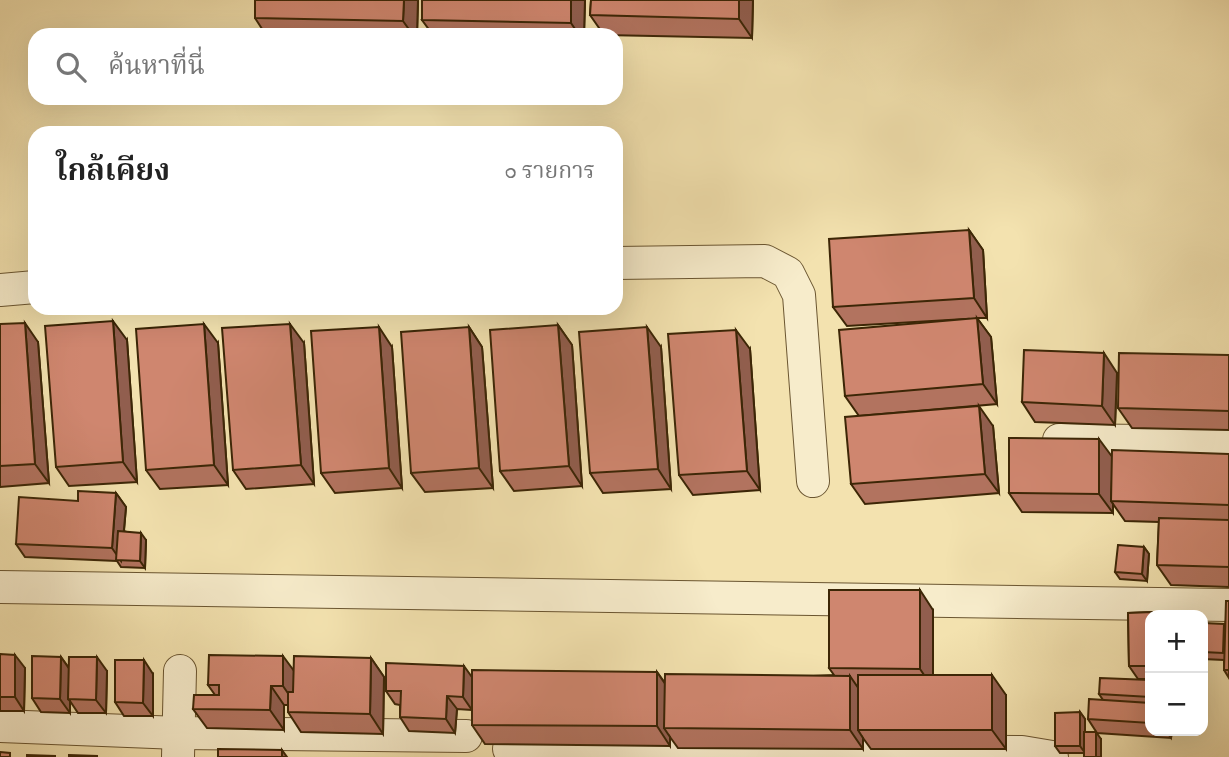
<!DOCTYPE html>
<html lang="th">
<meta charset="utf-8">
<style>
body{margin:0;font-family:"IM FELL DW Pica","Noto Serif Thai",serif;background:#f2f2f2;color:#222}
.controls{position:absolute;right:21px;bottom:21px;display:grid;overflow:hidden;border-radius:14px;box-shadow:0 7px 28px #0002}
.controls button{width:63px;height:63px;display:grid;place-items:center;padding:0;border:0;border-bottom:2px solid #e0e0e0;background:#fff;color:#222;font:35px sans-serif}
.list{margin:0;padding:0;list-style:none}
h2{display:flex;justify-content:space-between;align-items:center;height:91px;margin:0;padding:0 28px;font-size:30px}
h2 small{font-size:23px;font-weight:400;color:#767676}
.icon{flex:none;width:38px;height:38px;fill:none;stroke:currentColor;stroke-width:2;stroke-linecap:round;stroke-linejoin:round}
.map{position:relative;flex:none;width:1229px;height:757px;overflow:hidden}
.search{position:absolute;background:#fff;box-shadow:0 7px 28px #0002;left:28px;top:28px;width:595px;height:77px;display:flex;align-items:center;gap:18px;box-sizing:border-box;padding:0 24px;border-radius:21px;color:#767676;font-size:26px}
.panel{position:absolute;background:#fff;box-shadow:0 7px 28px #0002;left:28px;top:126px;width:595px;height:189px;border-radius:21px}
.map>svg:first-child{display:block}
</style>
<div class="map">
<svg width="1229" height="757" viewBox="0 0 1229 757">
<rect width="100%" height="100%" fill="#f3e2af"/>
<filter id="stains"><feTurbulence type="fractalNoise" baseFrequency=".00286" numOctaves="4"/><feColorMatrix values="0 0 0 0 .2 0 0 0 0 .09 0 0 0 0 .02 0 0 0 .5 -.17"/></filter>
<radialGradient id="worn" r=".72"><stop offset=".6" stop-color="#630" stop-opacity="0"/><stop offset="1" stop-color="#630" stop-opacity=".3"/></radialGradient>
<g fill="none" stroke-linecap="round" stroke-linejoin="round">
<!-- minor casing -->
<g stroke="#6a5530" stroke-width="34">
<g id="minor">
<path d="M616,263L765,261L788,273L799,295L813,481"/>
<path d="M0,290L35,287"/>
<path d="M1059,440L1229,442"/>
<path d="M0,587L1229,605"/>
<path d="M0,726L179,733L466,736"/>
<path d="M509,749L1022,752L1052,757"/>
<path d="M178,757L180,671"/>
</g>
</g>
<!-- minor -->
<use href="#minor" stroke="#f7eccb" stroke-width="32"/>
</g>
<!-- wall -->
<g fill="#b2735f" stroke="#3c2606" stroke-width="2">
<path d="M255,0H418L417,35H266L255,18Z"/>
<path d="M585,0L584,35H433L422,20Z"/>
<path d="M591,0H753L752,38L604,35L590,15Z"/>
<path d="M969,230L983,250L987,318H977L991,337L997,404L859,416L845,396L966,319L847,326L833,307Z"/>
<path d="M0,324L38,342L49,483L0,487Z"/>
<path d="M558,325L572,345L582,486L514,491L500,471Z"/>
<path d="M469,327L482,347L493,488L425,492L411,473Z"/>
<path d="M127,340L137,482L69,486L56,467Z"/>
<path d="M218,343L228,485L160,489L146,470Z"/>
<path d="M304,343L314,484L246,489L233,470Z"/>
<path d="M392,347L402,488L335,493L321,473Z"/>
<path d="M661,347L671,489L603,493L590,473Z"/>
<path d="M750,349L760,490L693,495L679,475Z"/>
<path d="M1229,355V430L1132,428L1118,408Z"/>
<path d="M1117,373L1115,425L1035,422L1022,402Z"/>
<path d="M993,426L999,493L865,504L851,484Z"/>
<path d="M1229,454V587L1171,585L1157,565L1159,522L1125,521L1113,504V513L1022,512L1009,493L1112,457Z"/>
<path d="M116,493L126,507L124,531L146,540L145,568L121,567L117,561L25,557L16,544L78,501Z"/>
<path d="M1144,547L1149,554L1147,581L1120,579L1115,572Z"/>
<path d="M1229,601V678L1224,670V660L1203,659V623L1225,626Z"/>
<path d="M933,610V675L1006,695V749H871L863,738V749L678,748L670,737V746L485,744L472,725V710L457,709L455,733L409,731L400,717V705L395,704L386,691L472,677L657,672L665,683L834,675L829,668Z"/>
<path d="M1152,612L1154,615H1150V679H1138L1129,666L1128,613Z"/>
<path d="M0,654L25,668L24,711H0Z"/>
<path d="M61,657L69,668L107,671L106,713H78L70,701V713L41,712L32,698Z"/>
<path d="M371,658L384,677L383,734L301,732L288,712V705H284V730L207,728L193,709L215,695L208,685Z"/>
<path d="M153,674V716H124L115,702Z"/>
<path d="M1150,680V731H1172L1171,738L1097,733L1088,719L1103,700L1099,694Z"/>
<path d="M1080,712L1085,719V732L1101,739V757H1084V753H1060L1055,746Z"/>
</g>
<!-- shaded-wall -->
<g fill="#915e4e" stroke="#3c2606" stroke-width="2">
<path d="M404,0H418L417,35H413L403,21Z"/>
<path d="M571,0H585L584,35H579L571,23Z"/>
<path d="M739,0H753L752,38L739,19Z"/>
<path d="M969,230L983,250L987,318L974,298Z"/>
<path d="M977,318L991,337L997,404L983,384Z"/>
<path d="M113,321L127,340L137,482L123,462Z"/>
<path d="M25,323L38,342L49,483L35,464Z"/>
<path d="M204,324L218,343L228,485L214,465Z"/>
<path d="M290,324L304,343L314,484L301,465Z"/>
<path d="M558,325L572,345L582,486L569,466Z"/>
<path d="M379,327L392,347L402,488L389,468Z"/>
<path d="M469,327L482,347L493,488L479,468Z"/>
<path d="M647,327L661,347L671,489L658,469Z"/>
<path d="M736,330L750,349L760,490L747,471Z"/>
<path d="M1104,353L1117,373L1115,425L1102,406Z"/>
<path d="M979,406L993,426L999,493L985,474Z"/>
<path d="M1099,439L1113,458L1111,501L1113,504V513L1099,494Z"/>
<path d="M116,493L126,507L121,561L112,548Z"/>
<path d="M141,533L146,540L145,568L140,561Z"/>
<path d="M1144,547L1149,554L1147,581L1142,574Z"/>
<path d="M920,590L933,610V688L920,669Z"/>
<path d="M15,655L25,668L24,711L15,697Z"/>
<path d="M283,656L297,675L296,705L283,686Z"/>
<path d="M61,657L70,670L68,699L70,701V713L60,699Z"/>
<path d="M97,657L107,671L106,713L96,700Z"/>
<path d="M371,658L384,677L383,734L370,714Z"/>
<path d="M144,660L153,674V716L143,703Z"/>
<path d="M464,666L474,680L472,710L463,697Z"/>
<path d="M657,672L670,691L664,728L670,737V746L657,726Z"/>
<path d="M992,675L1006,695V749L992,730Z"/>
<path d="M850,676L863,695L858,730L863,738V749L850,730Z"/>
<path d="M271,686L284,705V730L270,710Z"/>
<path d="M447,696L457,709L455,733L446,719Z"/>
<path d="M1080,712L1085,719V753L1080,746Z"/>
<path d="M1166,731H1172L1171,738Z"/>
<path d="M1096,732L1101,739V757H1096Z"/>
<path d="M282,750L287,757H282Z"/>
</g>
<!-- building -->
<g fill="#cf866f" stroke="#3c2606" stroke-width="2">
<path d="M255,0H404L403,21L255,18Z"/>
<path d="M422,0H571V23L422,20Z"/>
<path d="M591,0H739V19L590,15Z"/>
<path d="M969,230L974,298L833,307L829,239Z"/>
<path d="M977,318L983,384L845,396L839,330Z"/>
<path d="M113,321L123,462L56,467L45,326Z"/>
<path d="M25,323L35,464L0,466V324Z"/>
<path d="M204,324L214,465L146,470L136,329Z"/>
<path d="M290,324L301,465L233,470L222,328Z"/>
<path d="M558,325L569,466L500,471L490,330Z"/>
<path d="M379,327L389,468L321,473L311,331Z"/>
<path d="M469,327L479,468L411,473L401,332Z"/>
<path d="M647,327L658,469L590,473L579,332Z"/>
<path d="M736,330L747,471L679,475L668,334Z"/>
<path d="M1024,350L1104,353L1102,406L1022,402Z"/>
<path d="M1119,353L1229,355V411L1118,408Z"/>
<path d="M979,406L985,474L851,484L845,417Z"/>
<path d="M1009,438L1099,439V494L1009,493Z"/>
<path d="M1112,450L1229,454V505L1111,501Z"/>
<path d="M78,491L116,493L112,548L16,544L19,497L78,501Z"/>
<path d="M1159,518L1229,520V567L1157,565Z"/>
<path d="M118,531L141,533L140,561L116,560Z"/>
<path d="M1118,545L1144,547L1142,574L1115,572Z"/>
<path d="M829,590H920V669L829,668Z"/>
<path d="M1226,601H1229V670H1224Z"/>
<path d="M1152,612V615H1150V666H1129L1128,613Z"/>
<path d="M1203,623L1224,624L1223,653L1203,652Z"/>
<path d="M0,654L15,655V697H0Z"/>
<path d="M209,655L283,656V686H271L270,710L193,709L194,695H219V685H208Z"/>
<path d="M32,656L61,657L60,699L32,698Z"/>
<path d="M294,656L371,658L370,714L288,712V692H293Z"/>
<path d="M69,657H97L96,700L68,699Z"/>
<path d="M115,660H144L143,703L115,702Z"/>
<path d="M386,663L464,666L463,697L447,696L446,719L400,717L401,691H386Z"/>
<path d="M472,670L657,672V726L472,725Z"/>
<path d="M665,674L850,676V730L664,728Z"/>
<rect x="858" y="675" width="134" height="55"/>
<path d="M1100,678L1150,680V697L1099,694Z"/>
<path d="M1089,699L1150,703V723L1088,719Z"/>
<path d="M1080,712V746H1055V713Z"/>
<rect x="1084" y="732" width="12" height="25"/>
<path d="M218,749L282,750V757H218Z"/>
<path d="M0,752L10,753V757H0Z"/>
<path d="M27,755L55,756V757H27Z"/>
<path d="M69,755L97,756V757H69Z"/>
</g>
<rect width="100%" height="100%" filter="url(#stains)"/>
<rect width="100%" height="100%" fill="url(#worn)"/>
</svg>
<div class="controls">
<button>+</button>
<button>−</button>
</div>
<div class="search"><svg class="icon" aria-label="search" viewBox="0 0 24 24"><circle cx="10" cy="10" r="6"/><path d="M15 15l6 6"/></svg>ค้นหาที่นี่</div>
<section class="panel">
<h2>ใกล้เคียง<small>0 รายการ</small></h2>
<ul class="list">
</ul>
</section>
</div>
